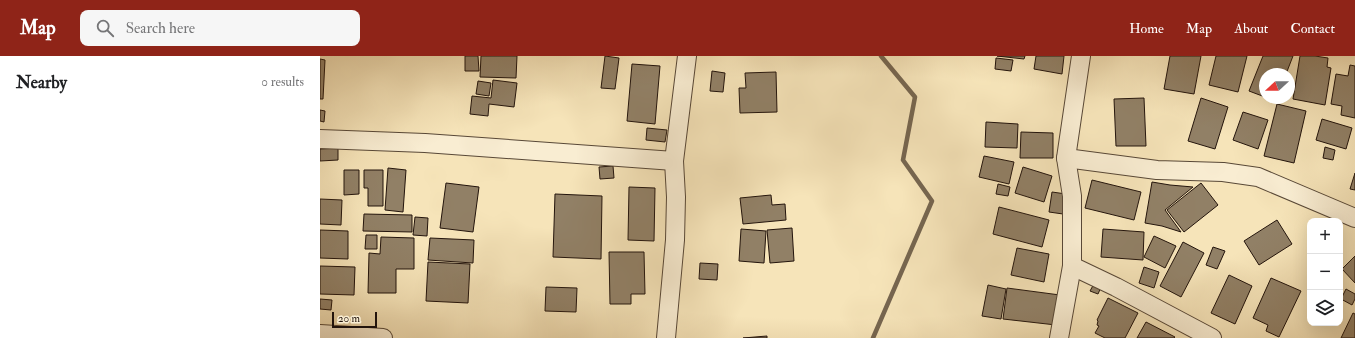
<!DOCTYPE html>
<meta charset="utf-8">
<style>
body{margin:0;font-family:"IM FELL Double Pica",serif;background:#f6f6f6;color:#202124}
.controls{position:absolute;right:12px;bottom:12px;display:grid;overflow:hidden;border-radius:8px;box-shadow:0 4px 16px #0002}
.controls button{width:36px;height:36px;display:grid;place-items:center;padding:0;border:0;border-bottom:1px solid #e0e0e0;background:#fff;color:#202124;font:20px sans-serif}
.compass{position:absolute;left:939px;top:12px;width:36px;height:36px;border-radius:50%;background:#fff;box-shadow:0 4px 16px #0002;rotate:249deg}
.scale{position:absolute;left:12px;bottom:10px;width:45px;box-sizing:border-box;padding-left:4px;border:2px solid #23140c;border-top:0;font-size:11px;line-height:14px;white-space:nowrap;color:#23140c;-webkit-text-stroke:3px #f9edd2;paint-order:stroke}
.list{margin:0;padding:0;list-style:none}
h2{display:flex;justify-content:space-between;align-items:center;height:52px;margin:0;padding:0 16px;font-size:17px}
h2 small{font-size:13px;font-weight:400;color:#757577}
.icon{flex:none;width:22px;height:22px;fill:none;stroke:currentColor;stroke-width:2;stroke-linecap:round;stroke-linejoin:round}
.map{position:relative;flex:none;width:1035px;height:282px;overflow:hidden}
header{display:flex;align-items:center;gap:24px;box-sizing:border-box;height:56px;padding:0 20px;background:#8f2418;color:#fff}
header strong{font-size:19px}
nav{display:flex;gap:22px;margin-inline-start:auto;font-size:14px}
.search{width:280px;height:36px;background:#f6f6f6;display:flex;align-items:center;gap:10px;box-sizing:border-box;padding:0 14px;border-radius:8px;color:#757577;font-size:15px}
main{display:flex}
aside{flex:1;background:#fff}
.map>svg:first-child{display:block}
</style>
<header>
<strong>Map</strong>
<div class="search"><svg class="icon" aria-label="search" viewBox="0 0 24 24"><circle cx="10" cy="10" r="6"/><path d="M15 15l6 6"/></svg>Search here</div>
<nav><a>Home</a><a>Map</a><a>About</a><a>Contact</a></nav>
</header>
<main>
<aside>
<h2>Nearby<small>0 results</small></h2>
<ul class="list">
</ul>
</aside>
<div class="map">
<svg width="1035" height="282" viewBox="0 0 1035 282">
<rect width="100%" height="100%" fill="#f6e4b9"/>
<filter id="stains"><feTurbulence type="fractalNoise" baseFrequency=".005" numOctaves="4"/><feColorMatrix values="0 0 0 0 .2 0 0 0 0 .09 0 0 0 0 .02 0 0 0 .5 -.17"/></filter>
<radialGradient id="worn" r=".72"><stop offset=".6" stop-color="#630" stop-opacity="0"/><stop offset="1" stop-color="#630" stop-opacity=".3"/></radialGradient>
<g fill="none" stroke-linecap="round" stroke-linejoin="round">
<!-- stream -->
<path stroke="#766650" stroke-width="4.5" d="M553,282L612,145L583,104L595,41L561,0"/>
</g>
<!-- building -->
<g fill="#918066" stroke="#23140c">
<path d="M145,0H158L159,15H145Z"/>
<path d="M161,0H197L196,22L160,21Z"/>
<path d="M285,0L299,2L295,33L281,32Z"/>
<path d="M677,0H705L704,3Z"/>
<path d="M716,0H744L742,18L714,13Z"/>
<path d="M850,0H881L874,38L844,33Z"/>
<path d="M896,0H927L918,36L889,29Z"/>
<path d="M943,0H973L966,18H945V41L929,35Z"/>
<path d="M980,0H995L1008,2L1007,11L1011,12L1005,49L973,43Z"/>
<path d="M676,2L693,4L691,15L675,13Z"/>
<path d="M0,3L5,4L3,43H0Z"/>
<path d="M312,8L340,10L335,68L307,65Z"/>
<path d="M1030,9L1035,10V62L1021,59L1022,50L1011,48L1016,18L1028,20Z"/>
<path d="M392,15L405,17L403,36L390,35Z"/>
<path d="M456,16L457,56L420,57L419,32H426L425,17Z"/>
<path d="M173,24L197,27L194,51L169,48L168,60L150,58L152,40L171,42Z"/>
<path d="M158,25L171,27L169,40L156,38Z"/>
<path d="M824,42L826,90H796L794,43Z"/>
<path d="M881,42L908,51L895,93L868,85Z"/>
<path d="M947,42H956L955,45Z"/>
<path d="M957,48L986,55L974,107L944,100Z"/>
<path d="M0,54L5,55L4,66L0,65Z"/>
<path d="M923,56L948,64L938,93L913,84Z"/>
<path d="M1002,63L1032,72L1026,93L996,84Z"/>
<path d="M666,66L698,68L697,92L665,91Z"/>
<path d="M327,72L347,74L345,86L326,84Z"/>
<path d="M701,76L733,77V102H700Z"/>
<path d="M1005,91L1015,94L1013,104L1003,102Z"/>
<path d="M18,92V104L0,105V93Z"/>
<path d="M664,100L694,106L689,128L659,121Z"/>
<path d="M293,110L294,122L280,123L279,111Z"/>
<path d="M703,111L732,120L724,146L695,137Z"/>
<path d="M68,112L86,114L83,156L65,154Z"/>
<path d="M24,114H39V138L24,139Z"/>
<path d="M44,114H63V150H48V132H44Z"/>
<path d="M1035,117V134L1030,133Z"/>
<path d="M772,124L821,136L814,164L765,152Z"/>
<path d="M832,126L850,129L873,131L845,154L861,176L842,170L825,167Z"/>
<path d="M126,127L159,131L153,176L120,172Z"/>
<path d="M881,127L898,149L864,176L847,154Z"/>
<path d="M678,128L690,131L688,140L676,138Z"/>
<path d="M309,131L335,132L334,185L308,184Z"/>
<path d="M732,136L746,138L743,158L729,156Z"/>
<path d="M235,138L282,140L281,203L233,201Z"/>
<path d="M451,139L452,149L465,148L466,164L423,168L420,142Z"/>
<path d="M0,143L22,144L21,169L0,168Z"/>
<path d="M679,151L729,164L722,191L673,178Z"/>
<path d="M44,158L92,159V176L43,175Z"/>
<path d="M95,161L108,162L107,180L93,179Z"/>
<path d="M957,164L972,188L939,209L924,185Z"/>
<path d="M472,172L474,205L450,207L447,174Z"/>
<path d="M421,173L446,175L444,207L419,205Z"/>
<path d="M783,173L824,176L823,204L781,201Z"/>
<path d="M0,174L28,175V203L0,202Z"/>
<path d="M46,179H57V193H45Z"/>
<path d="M834,180L856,190L845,212L824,201Z"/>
<path d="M61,181L94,182V213H76V237H48L49,197L60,198Z"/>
<path d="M110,182L154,184L153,207L108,204Z"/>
<path d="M863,186L884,197L861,241L840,230Z"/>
<path d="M893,191L905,195L897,213L886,209Z"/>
<path d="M697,192L729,198L724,226L691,219Z"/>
<path d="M289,196H324L325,238H311V248H290Z"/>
<path d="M1035,200V227L1022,213Z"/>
<path d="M108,206L150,208L148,247L106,245Z"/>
<path d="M380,207L398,208L397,224L379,223Z"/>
<path d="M0,210L35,211L34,239L0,238Z"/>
<path d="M824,211L839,216L834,232L819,227Z"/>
<path d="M909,219L932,230L915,268L891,257Z"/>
<path d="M951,222L981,235L959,281L946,275L948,269L933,262Z"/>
<path d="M775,226L782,229L778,238L770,235Z"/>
<path d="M668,229L686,233L681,263L662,260Z"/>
<path d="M226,231L257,232L256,256L225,255Z"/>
<path d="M687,232L740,239L736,269L683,263Z"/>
<path d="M1026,233L1035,238V243L1032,249L1021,243Z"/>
<path d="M788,242L818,257L805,282H785L775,277L779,270L777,269L778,265L777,264Z"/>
<path d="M0,243L12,244L11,254L0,253Z"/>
<path d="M1033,257L1035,258V282H1021Z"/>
<path d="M826,266L855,281L854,282H817Z"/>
<path d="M447,280V282H423Z"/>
</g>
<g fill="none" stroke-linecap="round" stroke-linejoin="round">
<!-- minor casing -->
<g stroke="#584837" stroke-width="20">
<g id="minor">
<path d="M0,83L105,87L354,105"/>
<path d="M746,102L837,114L903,116L938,121L1035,162"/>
<path d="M752,210L796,231L892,282"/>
<path d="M0,278L63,282"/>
<path d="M346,282L355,184L356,141L354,105L367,0"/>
<path d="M739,282L752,210V140L746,102L761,0"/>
</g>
</g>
<!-- minor -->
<use href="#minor" stroke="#f9edd2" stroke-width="18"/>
</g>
<rect width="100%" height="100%" filter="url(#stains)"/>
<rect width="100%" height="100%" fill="url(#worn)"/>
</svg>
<div class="controls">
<button>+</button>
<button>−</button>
<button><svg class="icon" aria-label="layers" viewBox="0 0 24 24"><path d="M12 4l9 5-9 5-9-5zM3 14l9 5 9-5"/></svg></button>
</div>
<svg class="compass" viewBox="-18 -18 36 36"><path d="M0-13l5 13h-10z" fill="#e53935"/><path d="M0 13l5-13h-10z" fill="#757577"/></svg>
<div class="scale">20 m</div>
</div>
</main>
